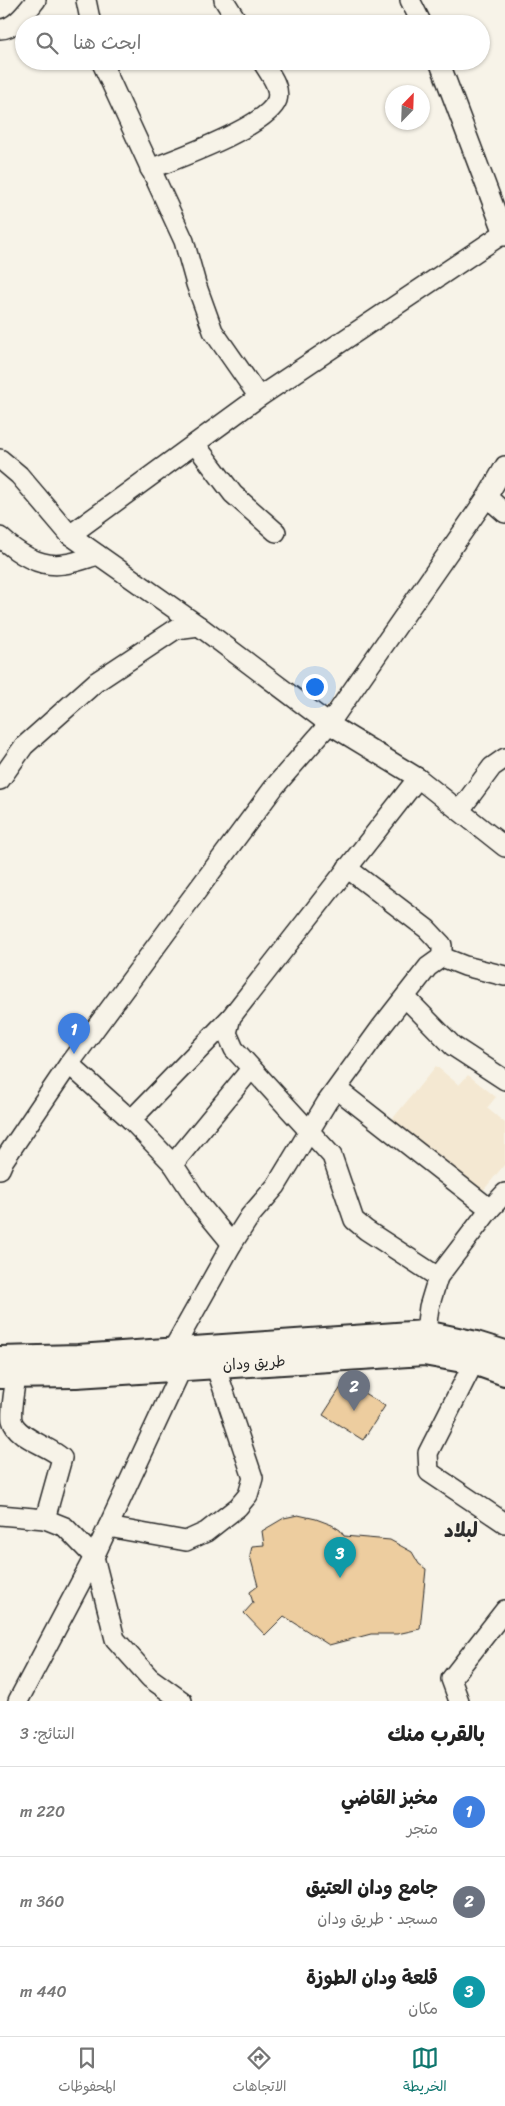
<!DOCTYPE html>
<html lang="ar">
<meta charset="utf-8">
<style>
body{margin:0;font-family:Sriracha,"Playpen Sans Arabic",sans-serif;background:#f2f2f2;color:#222;direction:rtl}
.compass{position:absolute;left:385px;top:85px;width:45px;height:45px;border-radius:50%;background:#fff;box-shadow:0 1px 4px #0004;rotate:23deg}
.you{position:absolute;left:314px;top:686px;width:18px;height:18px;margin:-12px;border:4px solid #fff;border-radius:50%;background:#1a73e8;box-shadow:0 0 0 8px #1a73e833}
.badge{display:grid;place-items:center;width:32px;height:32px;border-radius:50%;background:#0f766e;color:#fff;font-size:16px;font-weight:700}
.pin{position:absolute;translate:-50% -41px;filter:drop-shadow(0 1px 2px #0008)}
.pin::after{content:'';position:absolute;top:26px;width:18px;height:15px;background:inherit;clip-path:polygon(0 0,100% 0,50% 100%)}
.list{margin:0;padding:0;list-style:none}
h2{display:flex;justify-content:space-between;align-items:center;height:65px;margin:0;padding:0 20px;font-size:21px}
h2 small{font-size:16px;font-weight:400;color:#767676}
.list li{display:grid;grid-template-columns:32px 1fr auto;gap:15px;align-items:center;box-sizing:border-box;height:90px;padding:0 20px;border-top:1px solid #e0e0e0}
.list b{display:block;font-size:19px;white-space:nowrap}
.list p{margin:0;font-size:16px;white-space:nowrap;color:#767676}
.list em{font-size:16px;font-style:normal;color:#767676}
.icon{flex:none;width:28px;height:28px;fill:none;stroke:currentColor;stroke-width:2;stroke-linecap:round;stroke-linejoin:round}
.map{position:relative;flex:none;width:505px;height:1701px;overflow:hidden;direction:ltr}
.search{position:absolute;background:#fff;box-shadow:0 1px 4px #0004;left:15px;right:15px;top:15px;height:55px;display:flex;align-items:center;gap:12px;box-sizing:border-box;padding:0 18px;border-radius:28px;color:#767676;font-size:19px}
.sheet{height:335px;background:#fff}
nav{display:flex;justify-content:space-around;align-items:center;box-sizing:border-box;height:70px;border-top:1px solid #e0e0e0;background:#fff;font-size:14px;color:#767676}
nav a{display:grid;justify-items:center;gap:2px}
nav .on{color:#0f766e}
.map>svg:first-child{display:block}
</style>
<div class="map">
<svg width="505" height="1701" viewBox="0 0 505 1701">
<rect width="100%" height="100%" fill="#f7f3e8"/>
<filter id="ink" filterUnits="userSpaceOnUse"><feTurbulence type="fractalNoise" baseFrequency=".02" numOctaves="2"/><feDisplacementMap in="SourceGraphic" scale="10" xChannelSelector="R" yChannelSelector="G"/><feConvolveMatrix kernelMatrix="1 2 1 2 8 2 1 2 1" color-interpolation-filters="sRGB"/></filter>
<g filter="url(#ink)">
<!-- built -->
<path fill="#f4e8d2" d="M436,1066L459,1085L468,1075L496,1097L487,1108L505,1123V1164L478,1197L389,1123Z"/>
<!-- building -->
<g fill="#edcd9f" stroke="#2b2b2b">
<path d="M345,1381L385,1406L363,1440L323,1415Z"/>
<path d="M298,1515L316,1519L332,1525L340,1530L344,1536L390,1540L412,1552L419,1564L426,1569L420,1629L397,1634H371L329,1645L284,1616L265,1635L244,1613L253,1603L250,1592L258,1586L250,1556L252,1546L264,1545L262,1531L284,1518Z"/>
</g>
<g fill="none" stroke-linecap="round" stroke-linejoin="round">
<!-- minor casing -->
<g stroke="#2b2b2b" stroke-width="22">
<g id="minor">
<path d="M86,0L91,24"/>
<path d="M224,0L239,24"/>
<path d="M410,0L422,24"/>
<path d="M0,29C15,29 27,11 36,0"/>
<path d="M101,61L184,241L196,284L213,331L259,397"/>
<path d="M439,61L505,236"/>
<path d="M150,169C176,159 268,126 277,100C281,86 268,72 262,61"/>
<path d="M195,444L233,494L276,532"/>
<path d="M0,459L19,475L70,535L199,626L329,724L418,778L505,847"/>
<path d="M487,497L505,513"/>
<path d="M70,535L259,397L504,233"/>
<path d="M0,537C17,553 39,568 64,564C75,563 87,558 98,555"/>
<path d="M418,778L231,1017L227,1033L234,1049L332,1156L354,1220L366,1230L438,1277"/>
<path d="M0,780L24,746L96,682L176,629L199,626"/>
<path d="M460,810L492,767L505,758"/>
<path d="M347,868L427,929L442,945V957"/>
<path d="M405,997L453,1046L505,1080"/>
<path d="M69,1064L131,1120L173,1164L200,1205L232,1244"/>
<path d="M337,1089L490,1209"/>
<path d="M131,1120L230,1018"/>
<path d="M173,1164L251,1069"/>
<path d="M0,1169L4,1160L69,1064L182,911L275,786L329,724L487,497L505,466"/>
<path d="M424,1346L429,1307L438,1277L490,1209L505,1193"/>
<path d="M172,1351L232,1244L250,1216L276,1186L327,1102L382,1026L428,967L442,957L465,966L505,976"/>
<path d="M474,1362L428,1453L429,1472L505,1523"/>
<path d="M16,1376C15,1386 10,1411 12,1420C16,1438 50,1446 62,1458L45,1519"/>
<path d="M0,1515L45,1519L65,1527L94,1557L115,1639L150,1678L182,1701"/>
<path d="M108,1527L186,1541L206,1532L238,1507L248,1495L253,1478L215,1365"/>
<path d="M18,1701L94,1557L182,1368"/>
<path d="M459,1701L451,1679L505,1610"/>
</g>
</g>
<!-- major casing -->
<g stroke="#2b2b2b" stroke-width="28">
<g id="major">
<path d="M0,1359L78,1357L425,1333L476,1344L505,1353"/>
<path d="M0,1376L76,1375L424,1353L474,1362L505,1373"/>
</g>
</g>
<!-- minor -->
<use href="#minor" stroke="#f7f3e8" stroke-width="19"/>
<!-- major -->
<use href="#major" stroke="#f7f3e8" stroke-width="24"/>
</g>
</g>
<g text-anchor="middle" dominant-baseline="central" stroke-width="5" stroke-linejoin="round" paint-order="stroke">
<!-- street labels -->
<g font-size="15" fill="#2b2b2b" stroke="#f7f3e8">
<text transform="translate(254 1363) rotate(-4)">طريق ودان</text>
</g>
<!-- district labels -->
<g font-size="20" font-weight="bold" fill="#2b2b2b" stroke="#f7f3e8">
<text x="461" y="1530">لبلاد</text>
</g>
</g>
</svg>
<svg class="compass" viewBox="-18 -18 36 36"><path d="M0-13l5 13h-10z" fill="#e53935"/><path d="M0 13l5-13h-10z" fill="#767676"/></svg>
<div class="you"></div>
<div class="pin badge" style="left:74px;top:1054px;background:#3f7fe0">1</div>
<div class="pin badge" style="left:354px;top:1411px;background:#6b7280">2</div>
<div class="pin badge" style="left:340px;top:1578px;background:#0f9aa8">3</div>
<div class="search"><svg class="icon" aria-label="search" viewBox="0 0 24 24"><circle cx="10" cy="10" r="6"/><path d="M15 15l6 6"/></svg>ابحث هنا</div>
</div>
<section class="sheet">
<h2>بالقرب منك<small>النتائج: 3</small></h2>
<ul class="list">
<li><span class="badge" style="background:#3f7fe0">1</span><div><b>مخبز القاضي</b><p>متجر</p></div><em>220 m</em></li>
<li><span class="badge" style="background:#6b7280">2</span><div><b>جامع ودان العتيق</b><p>مسجد · طريق ودان</p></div><em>360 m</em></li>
<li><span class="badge" style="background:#0f9aa8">3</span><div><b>قلعة ودان الطوزة</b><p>مكان</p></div><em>440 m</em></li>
</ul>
</section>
<nav>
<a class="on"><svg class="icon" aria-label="map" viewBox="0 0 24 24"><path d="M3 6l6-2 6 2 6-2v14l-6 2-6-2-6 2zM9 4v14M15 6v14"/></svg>الخريطة</a>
<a><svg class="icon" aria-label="directions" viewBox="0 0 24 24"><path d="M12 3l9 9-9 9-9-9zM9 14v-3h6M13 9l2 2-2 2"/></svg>الاتجاهات</a>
<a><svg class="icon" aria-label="saved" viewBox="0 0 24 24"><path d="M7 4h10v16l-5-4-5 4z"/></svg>المحفوظات</a>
</nav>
